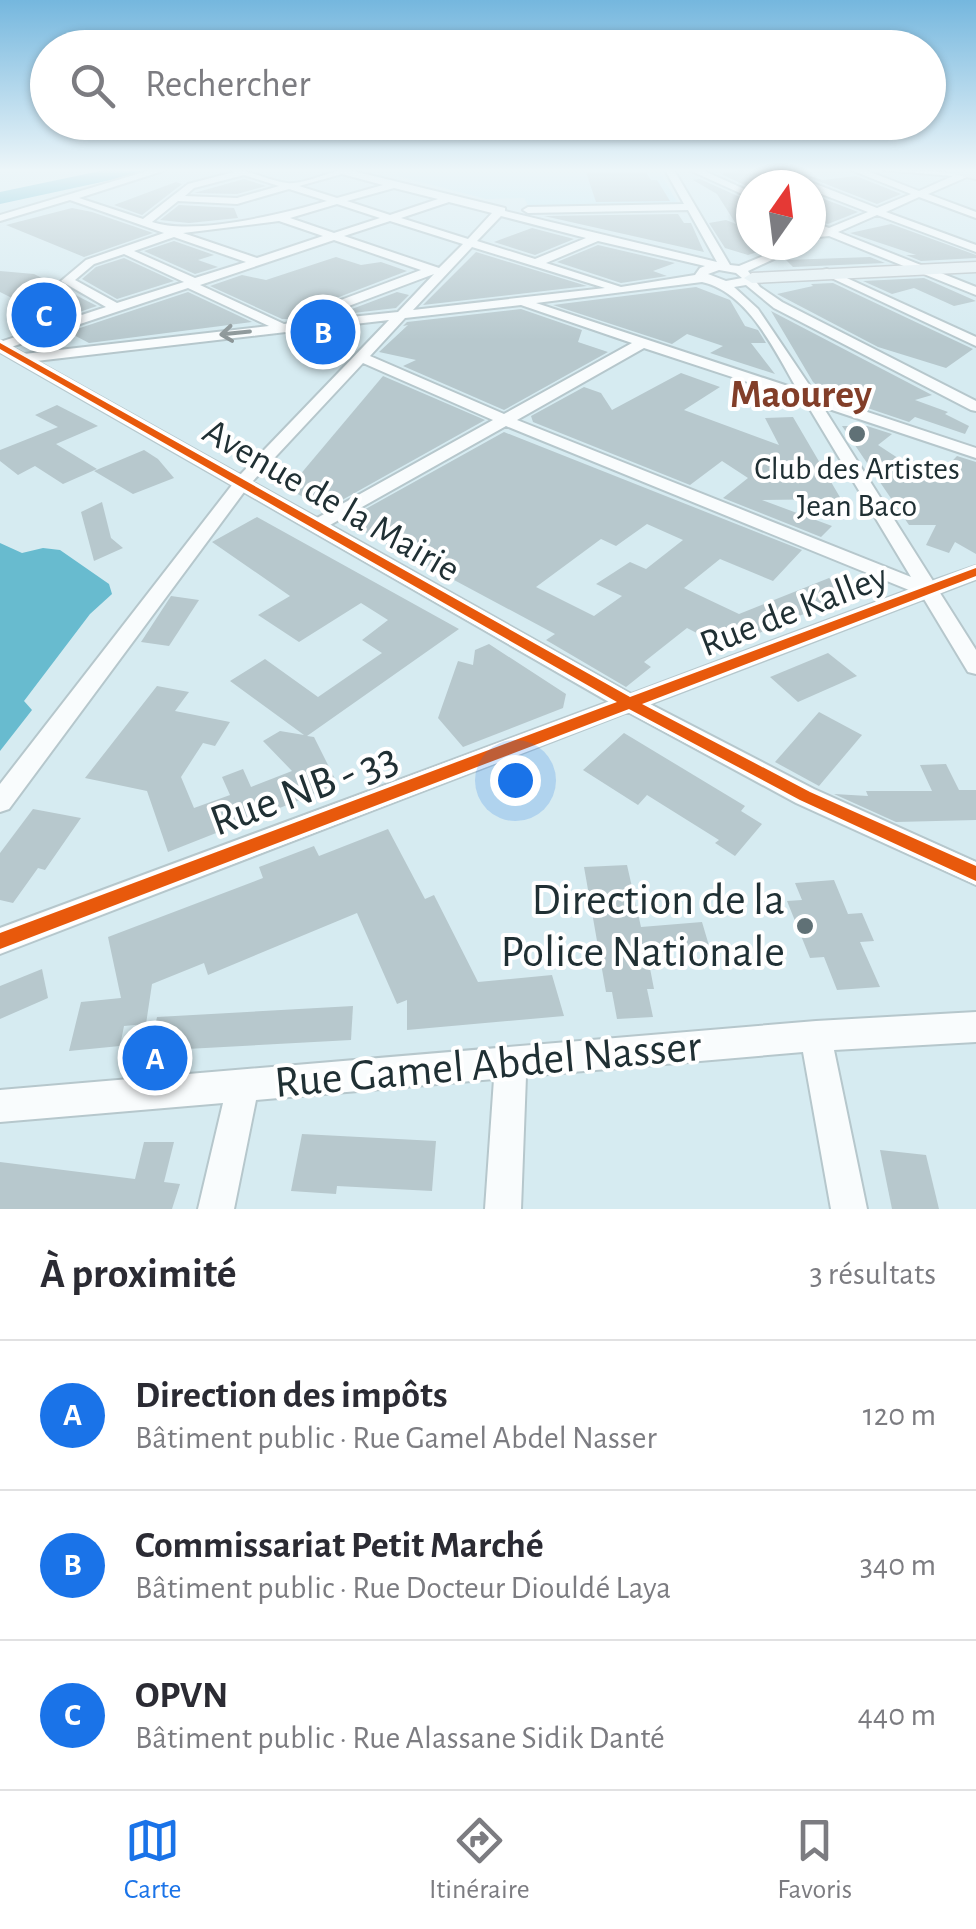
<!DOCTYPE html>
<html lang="fr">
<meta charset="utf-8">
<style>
body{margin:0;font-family:"Alegreya Sans",sans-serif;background:#f7f7f7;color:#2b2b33}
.compass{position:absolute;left:736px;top:170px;width:90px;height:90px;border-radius:50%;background:#fff;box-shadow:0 2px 8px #0004;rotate:14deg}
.you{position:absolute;left:515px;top:780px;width:35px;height:35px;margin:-25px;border:8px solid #fff;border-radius:50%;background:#1a73e8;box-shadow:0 0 0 15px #1a73e833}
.badge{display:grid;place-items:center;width:65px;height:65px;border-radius:50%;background:#1a73e8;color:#fff;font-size:32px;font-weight:700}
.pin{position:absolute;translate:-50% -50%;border:5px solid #fff;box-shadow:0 2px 10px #0006}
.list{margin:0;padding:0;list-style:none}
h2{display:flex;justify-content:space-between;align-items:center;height:130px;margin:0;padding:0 40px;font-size:42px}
h2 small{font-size:32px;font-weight:400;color:#7c7c81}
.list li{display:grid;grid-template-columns:65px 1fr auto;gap:30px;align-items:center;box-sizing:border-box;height:150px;padding:0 40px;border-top:2px solid #e1e1e2}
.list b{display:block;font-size:38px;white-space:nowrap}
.list p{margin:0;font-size:32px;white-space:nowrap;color:#7c7c81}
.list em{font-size:32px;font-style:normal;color:#7c7c81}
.icon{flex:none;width:55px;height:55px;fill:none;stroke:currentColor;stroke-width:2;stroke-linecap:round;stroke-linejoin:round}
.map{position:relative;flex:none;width:976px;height:1209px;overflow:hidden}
.search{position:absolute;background:#fff;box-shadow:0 2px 8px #0004;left:30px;right:30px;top:30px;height:110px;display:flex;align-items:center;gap:25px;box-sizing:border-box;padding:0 35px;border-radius:55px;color:#7c7c81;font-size:38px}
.sheet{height:580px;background:#fff}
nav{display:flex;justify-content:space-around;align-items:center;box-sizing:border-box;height:140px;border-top:2px solid #e1e1e2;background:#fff;font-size:28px;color:#7c7c81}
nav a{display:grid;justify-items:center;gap:5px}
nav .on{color:#1a73e8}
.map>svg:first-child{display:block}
</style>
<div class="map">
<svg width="976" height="1209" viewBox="0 0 976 1209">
<rect width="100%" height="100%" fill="#d6ebf1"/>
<!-- built -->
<path fill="#c5e9f4" d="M399,170H659L678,204L529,207L524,198L486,199L398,176Z"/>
<!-- water -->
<g fill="#68bbcf">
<path d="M105,170L148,172L0,204V192Z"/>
<path d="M0,543L22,553L43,548L60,550L109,584L112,594L90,614L24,701L32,710L0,751Z"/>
</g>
<!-- building -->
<g fill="#b7c8cd" fill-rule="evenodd">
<path d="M739,170H763L790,185L751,188L721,174Z"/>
<path d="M586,172H646L651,180H657L670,201L596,202Z"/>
<path d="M795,172L823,180L856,176L901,194L877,204Z"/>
<path d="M244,179L266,186L237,194L194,193Z"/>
<path d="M700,179L751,202V222L737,225L751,231V245H780L748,255L725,248L709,223L726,220L736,224L717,194L693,180Z"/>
<path d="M176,182L182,184L142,215L114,205Z"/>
<path d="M811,194L858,212L828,224L811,219Z"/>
<path d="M179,205L234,208L238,218L189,223L160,220Z"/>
<path d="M72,208L92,212L153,233L84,257L6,225Z"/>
<path d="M678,214L684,223H691L704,252L544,216Z"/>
<path d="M891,224L976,255V258L921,261L906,255H916L850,233Z"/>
<path d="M532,228L574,239L535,255L494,242Z"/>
<path d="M174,241L214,255L198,260L218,267L195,274L144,251Z"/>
<path d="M598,245L675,263L653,271L667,276L621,283L557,262Z"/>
<path d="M476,252L587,286L423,305Z"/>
<path d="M336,257L361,265L381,262L407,271L305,310L302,318L298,319H282L210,286L242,275L266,280Z"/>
<path d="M870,257L885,263L793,267L786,260Z"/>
<path d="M124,258L174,281L117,299L82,279L96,267Z"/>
<path d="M0,271L34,274L97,306L41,325L9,308L24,304L0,292Z"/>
<path d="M924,278L976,301L954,306L914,288L892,294L863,281Z"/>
<path d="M833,283L973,349L946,368L878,347L777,294L813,286L811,284Z"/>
<path d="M696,287L730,300L745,326L758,330L766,343H751L775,374L710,353L723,346L687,334L672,344L553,305Z"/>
<path d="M188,292L252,322L89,343L68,332Z"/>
<path d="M397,292L409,295L396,308L336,315Z"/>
<path d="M521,309L582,330L578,342L608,352L504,410L403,366L416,360L379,352L408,325L403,326L407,322Z"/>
<path d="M771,311L932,395L915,400L948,412L945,414L969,426L965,434L915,417L909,422L829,395L813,382Z"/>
<path d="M681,373L720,387L684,410L779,445L765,418L793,417L841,499L762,500L832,526L821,537L723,498L748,478L722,461L690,485L533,422L531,416L584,387L601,393L612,410Z"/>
<path d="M383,376L485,420L326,509L288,489Z"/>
<path d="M57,405L98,426L56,444L97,469L63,484L35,466L18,475L0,461V450L58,427L35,415Z"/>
<path d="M842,426H867L892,434L878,445L933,481L957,456L976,462V554L955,542L949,553L926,545L936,525H909Z"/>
<path d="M504,432L802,550L773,581L720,559L684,588L739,614L829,578L854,597L781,622L728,649L687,628L644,662L651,667L626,687L546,640L555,634L344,521ZM647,524L683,540L646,569L630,562L596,584L622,596L594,616L536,587L601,539L616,546Z"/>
<path d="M144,450L158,459L174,478L133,494L94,471Z"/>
<path d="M102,502L111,538L123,548L94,561L81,512Z"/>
<path d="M257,517L459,629L307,736L314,737L338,785L168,852L147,791L85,778L157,686L189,692L175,711L230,722L215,746L203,743L181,777L194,808L230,795L222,777L243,769L251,787L292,771L263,741L280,731L304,735L230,681L265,659L318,697L382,653L362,640L388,620L361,603L299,642L258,615L290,596L212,542Z"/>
<path d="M171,596L199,600L169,646L141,642Z"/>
<path d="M489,644L566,694L563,708L463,747L438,718L458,661L473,665L475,650Z"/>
<path d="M828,653L857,676L798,702L770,677Z"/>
<path d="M819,712L862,735L819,786L775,762Z"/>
<path d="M624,733L745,806L741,811L762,824L735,856L715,843L719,840L647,795L638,805L583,770Z"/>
<path d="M946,764L959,790H976V820L896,822L834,794L868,796L866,791H932L920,765Z"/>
<path d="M33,809L81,818L45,870L38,868L13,903L0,900V853Z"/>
<path d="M388,829L425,899L434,895L478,982L552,975L564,1016L407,1030V1000L397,1004L357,913L208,975L204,963L152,984L146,1024L124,1026L120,1046L69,1051L81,1002L121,998L108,937L263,878L259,867L314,846L319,856Z"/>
<path d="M627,865L641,927L702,922L710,949L647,953L654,989H647L653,1017L617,1019L612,992H606L584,867Z"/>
<path d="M834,880L848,914L862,913L874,941L860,942L880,987L837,990L824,957L810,958L787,901L802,900L795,883Z"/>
<path d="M42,969L48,998L0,1019V986Z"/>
<path d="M353,1006L351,1040L150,1051L157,1017Z"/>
<path d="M302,1134L436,1141L432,1191L337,1186L336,1194L291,1191Z"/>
<path d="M144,1142H174L164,1182L180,1184L172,1209H0V1162L135,1179Z"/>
<path d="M880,1150L926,1155L939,1209H892Z"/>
</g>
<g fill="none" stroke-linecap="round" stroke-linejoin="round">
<!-- minor casing -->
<g stroke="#b6c7cc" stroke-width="4">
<g id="minor">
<path d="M151,170H166L79,198L143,219L188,184L234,172L232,170C252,170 268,181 287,183C307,185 328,170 349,170L505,208V211L717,262L688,210L528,213L523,210L528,207L684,204L665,170H674L730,265L739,266L790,245H804L748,271L760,287L782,302L976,401V411L971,410L774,308L746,285L734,287L758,309L816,395L976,448V458L823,407L933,581L976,566V579L940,593L976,650V674L968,672L924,599L650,704L814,789L976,862V885L796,803L628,712L0,954V928L609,702L244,492L9,809L0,812V784L232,485L0,352V342L106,307L61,281L86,260L164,233L70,200L0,221V215ZM342,174L383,185L337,198L299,186ZM244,175L279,186L237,198L185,196L194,188ZM394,188L438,199L390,215L347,201ZM289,189L327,201C283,214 193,236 152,222L178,201L237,204ZM449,202L492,213L468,239L401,218ZM337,204L380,218L334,233L290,218ZM501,216L586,238L535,259L477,241ZM279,221L323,236L257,258L183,233ZM390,221L463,244L439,268L344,236ZM174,237L246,262L195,278L134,251ZM334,240L421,270L306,313V319H314L434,274L398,312L284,324L200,285ZM598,241L705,266L700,268L695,275L621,287L546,263ZM472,247L605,288L413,310ZM124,254L184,282L117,303L75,280L94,264ZM719,270L736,273L742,278L726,281L708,274ZM702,282C748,292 775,351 797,389L536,303ZM188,288L269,326L24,354L11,347ZM521,305L632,343L504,414L370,356L405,318ZM389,320L240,475L36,361ZM644,348L805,401L911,577L517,420ZM363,363L493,420L317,518L252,482ZM506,426L909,590L631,694L330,525Z"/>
<path d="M689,170H702L751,192V198Z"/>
<path d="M767,170H780L877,208L911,194L851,170H865L919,191L953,176L883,170L967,173V177L928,194L976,212V218L919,197L886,212L976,245V252L877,215L838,232L976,287V295L829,236L818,237L820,232L811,229V222L829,228L868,212L811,190V185H799Z"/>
<path d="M827,269L976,337V346L823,274V270Z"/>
<path d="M976,1012V1042L834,1050L867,1209H831L803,1052L526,1076L521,1209H485L494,1079L256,1100L234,1209H198L223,1103L0,1122V1090L816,1021Z"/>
</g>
</g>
<!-- major casing -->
<g stroke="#bcc6ca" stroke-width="3">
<path id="major" d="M976,262V272L752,283L744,278L752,273Z"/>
</g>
<!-- highway casing -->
<g stroke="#bcc6ca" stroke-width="4">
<path id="highway" d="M946,170L976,171V179L947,173Z"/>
</g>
<!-- minor -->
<use href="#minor" fill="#f9fcfd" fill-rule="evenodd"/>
<!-- major -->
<use href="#major" fill="#e7f1f4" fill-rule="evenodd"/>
<!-- highway -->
<use href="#highway" fill="#dbe9ee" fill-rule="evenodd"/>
<!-- cycleway casing -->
<g stroke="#fff" stroke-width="7">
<path id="cycleway" d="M0,343L630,697L976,568V576L642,704L810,792L976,866V881L800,800L629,709L0,949V933L617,702L0,349Z"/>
</g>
<!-- cycleway -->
<use href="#cycleway" fill="#e8590c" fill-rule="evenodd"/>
</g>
<!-- one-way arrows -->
<defs><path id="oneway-shaft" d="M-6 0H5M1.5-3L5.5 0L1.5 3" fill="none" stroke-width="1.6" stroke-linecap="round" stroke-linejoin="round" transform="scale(2.5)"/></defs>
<use stroke="#8c9698" href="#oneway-shaft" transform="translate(235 333) rotate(174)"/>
<!-- sky -->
<linearGradient id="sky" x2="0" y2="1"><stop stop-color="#75b7de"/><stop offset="0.5" stop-color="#edf6f9"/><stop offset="1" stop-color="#edf6f9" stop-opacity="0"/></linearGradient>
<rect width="976" height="340" fill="url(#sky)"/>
<!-- markers -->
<g fill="#607176" stroke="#fff" stroke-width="4">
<circle cx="857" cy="434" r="10"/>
<circle cx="805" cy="926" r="10"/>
</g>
<g text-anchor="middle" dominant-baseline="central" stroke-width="8" stroke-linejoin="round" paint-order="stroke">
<!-- far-poi labels -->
<g font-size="32" fill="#203034" stroke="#fff">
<text x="857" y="469">Club des Artistes<tspan x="857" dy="37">Jean Baco</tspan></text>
</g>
<!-- street labels -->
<g font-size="38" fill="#203034" stroke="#fff">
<text transform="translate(331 501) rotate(30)">Avenue de la Mairie</text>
<text transform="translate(794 611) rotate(-21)">Rue de Kalley</text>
</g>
<!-- far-district labels -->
<g font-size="40" font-weight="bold" fill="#823e29" stroke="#fff">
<text x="801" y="395">Maourey</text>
</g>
<!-- near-street labels -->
<g font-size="45" fill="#203034" stroke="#fff">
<text transform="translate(304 790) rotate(-20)">Rue NB - 33</text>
<text transform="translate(488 1065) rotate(-5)">Rue Gamel Abdel Nasser</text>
</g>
<!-- near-poi labels -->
<g font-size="45" fill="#203034" stroke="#fff" text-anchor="end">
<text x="785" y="900">Direction de la<tspan x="785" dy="52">Police Nationale</tspan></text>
</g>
</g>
</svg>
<svg class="compass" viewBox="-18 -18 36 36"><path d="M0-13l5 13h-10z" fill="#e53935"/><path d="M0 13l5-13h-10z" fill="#7c7c81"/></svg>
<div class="you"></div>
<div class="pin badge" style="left:155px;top:1058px">A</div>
<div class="pin badge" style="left:323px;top:332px">B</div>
<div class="pin badge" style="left:44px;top:315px">C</div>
<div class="search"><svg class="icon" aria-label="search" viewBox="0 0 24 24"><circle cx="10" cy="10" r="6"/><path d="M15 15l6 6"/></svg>Rechercher</div>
</div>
<section class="sheet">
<h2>À proximité<small>3 résultats</small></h2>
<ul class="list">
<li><span class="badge">A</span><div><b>Direction des impôts</b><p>Bâtiment public · Rue Gamel Abdel Nasser</p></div><em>120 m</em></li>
<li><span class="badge">B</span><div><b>Commissariat Petit Marché</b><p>Bâtiment public · Rue Docteur Diouldé Laya</p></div><em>340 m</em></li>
<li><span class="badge">C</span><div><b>OPVN</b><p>Bâtiment public · Rue Alassane Sidik Danté</p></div><em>440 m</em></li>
</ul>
</section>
<nav>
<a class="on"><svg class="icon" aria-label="map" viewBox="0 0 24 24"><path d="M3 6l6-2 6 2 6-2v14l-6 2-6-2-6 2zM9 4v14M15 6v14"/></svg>Carte</a>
<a><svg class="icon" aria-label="directions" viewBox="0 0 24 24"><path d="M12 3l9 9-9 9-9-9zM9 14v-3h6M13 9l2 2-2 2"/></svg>Itinéraire</a>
<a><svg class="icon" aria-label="saved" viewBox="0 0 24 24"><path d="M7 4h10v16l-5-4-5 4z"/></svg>Favoris</a>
</nav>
